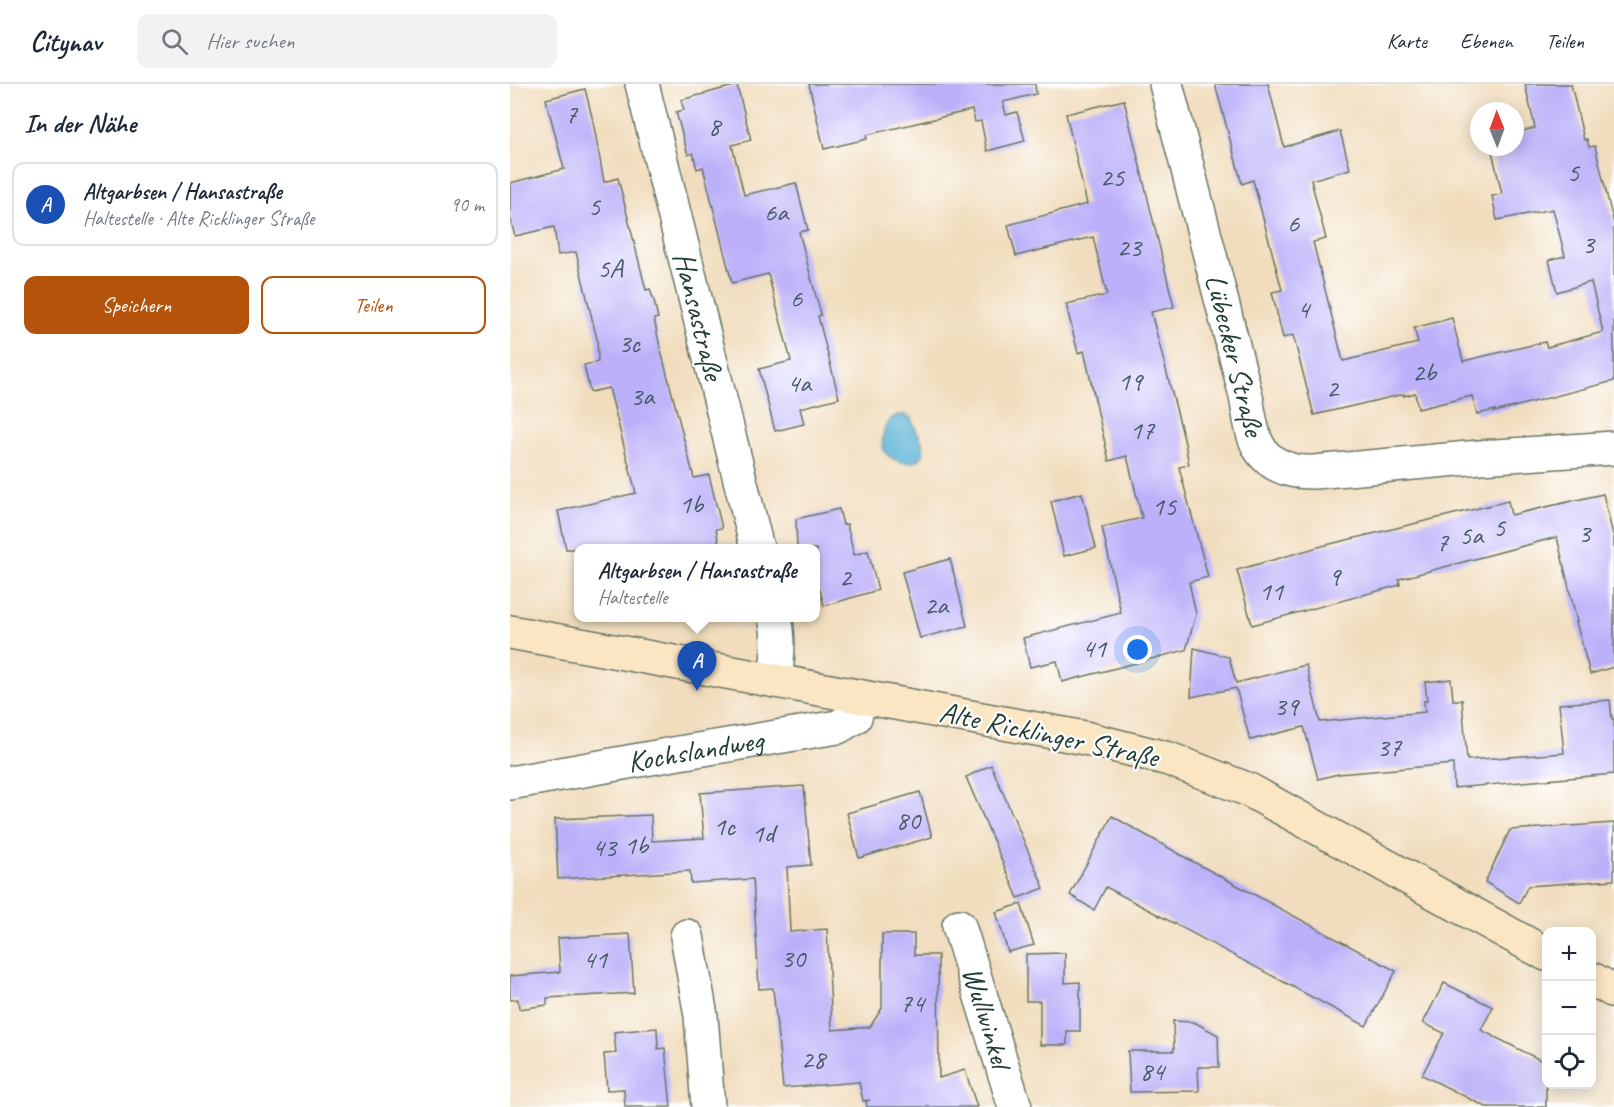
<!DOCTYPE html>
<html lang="de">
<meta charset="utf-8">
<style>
body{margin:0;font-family:Caveat,sans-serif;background:#f2f2f3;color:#1f2937}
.controls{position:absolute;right:18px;bottom:18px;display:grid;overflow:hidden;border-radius:12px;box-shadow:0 3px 15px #0003}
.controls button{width:54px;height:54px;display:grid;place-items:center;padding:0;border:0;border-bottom:2px solid #e0e1e3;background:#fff;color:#1f2937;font:30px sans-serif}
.compass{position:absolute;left:960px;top:18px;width:54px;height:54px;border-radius:50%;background:#fff;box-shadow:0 3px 15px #0003;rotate:359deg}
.you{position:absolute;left:628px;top:566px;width:21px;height:21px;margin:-15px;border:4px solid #fff;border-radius:50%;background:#1a73e8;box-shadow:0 0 0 9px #1a73e833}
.badge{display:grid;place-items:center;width:39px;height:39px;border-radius:50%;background:#b45309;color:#fff;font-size:20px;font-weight:700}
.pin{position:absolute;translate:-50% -50px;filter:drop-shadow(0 2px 3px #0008)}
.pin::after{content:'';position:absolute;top:32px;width:21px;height:18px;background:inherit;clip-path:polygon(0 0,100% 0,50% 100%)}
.popup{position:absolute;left:64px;top:460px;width:246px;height:78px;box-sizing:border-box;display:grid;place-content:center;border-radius:12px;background:#fff;filter:drop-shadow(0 2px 4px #0005);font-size:20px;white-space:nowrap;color:#747a83}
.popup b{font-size:22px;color:#1f2937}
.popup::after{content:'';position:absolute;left:50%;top:100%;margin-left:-12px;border:12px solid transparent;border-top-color:#fff}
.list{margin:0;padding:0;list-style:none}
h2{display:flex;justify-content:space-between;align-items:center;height:78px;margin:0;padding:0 24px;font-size:26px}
h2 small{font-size:20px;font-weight:400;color:#747a83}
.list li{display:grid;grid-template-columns:39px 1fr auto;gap:18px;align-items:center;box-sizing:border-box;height:84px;margin:0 12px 12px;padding:0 12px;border:2px solid #e0e1e3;border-radius:12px}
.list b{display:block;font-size:22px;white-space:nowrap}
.list p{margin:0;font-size:20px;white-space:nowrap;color:#747a83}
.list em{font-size:20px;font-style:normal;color:#747a83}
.actions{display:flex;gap:12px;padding:18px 24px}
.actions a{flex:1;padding:14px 0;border:2px solid #b45309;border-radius:12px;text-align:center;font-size:21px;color:#b45309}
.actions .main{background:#b45309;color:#fff}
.icon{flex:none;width:33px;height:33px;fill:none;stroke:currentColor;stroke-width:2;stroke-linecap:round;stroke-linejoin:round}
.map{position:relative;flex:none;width:1104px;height:1023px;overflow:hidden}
header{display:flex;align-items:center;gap:36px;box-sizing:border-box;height:84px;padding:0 30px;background:#fff;border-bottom:2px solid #e0e1e3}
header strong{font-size:28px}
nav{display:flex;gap:33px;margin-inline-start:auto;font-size:21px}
.search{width:420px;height:54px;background:#f2f2f3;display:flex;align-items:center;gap:15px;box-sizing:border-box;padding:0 21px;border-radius:12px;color:#747a83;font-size:22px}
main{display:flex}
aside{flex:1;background:#fff}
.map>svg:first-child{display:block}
</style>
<header>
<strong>Citynav</strong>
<div class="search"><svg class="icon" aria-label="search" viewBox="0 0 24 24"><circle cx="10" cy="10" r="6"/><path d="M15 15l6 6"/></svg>Hier suchen</div>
<nav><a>Karte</a><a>Ebenen</a><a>Teilen</a></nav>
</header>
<main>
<aside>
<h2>In der Nähe<small></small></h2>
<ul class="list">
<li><span class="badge" style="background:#1a4fb4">A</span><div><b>Altgarbsen / Hansastraße</b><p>Haltestelle · Alte Ricklinger Straße</p></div><em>90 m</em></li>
</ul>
<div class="actions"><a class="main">Speichern</a><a>Teilen</a></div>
</aside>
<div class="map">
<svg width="1104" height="1023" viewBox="0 0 1104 1023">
<rect width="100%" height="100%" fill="#fff"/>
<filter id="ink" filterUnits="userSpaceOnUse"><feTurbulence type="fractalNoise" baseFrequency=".0167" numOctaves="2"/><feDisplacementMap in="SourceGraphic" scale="12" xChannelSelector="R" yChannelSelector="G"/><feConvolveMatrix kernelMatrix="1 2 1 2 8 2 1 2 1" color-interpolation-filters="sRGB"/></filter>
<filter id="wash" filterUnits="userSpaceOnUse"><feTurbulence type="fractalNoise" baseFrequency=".008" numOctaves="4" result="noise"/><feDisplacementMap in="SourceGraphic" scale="24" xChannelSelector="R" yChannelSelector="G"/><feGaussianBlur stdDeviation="1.35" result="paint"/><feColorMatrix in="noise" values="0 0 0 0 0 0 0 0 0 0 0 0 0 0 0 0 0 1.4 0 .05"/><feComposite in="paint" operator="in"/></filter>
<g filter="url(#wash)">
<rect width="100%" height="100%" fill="#f1ddbd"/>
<!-- water -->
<path fill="#57b1d4" stroke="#3b7784" stroke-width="1.5" d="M394,331L401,334C403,345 416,357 413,369C408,386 379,378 374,366C370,356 374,337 385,332C387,331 392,331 394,331Z"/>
<g id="blocks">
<!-- building -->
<g fill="#bbb0f9">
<path d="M299,0H525L526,10L493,18L496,31L507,28L515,57L477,67L471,37L465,38L462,26L356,51L357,55L314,65Z"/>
<path d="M705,0H758L774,63L830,47L840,85L801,96L816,155L803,158L833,277L908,259L904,244L942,234L953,277L1035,258L1037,263L1093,248L1081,198L1047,208L1039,176L1055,172L1043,125L987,136L982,112L992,110L981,63H1005V49L1025,44L1015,0H1061L1074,56L1077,55L1079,63L1085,62L1104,140V297L984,328L985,326L967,330L962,312L908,325L905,309L894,312V310L804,331L783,251L773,254L762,208L772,206L743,96L732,100Z"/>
<path d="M227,1L241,56L222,61L234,111L286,99L298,146L289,148L311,231L308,232L329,314L290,324L294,340L265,347L249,285L281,277L258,190L222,199L193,83L187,85L183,69L178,71L166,28L174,26L171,16Z"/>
<path d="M75,5L83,37L94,98L108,94L136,206L140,205L144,217L148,234L144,235L150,263L184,394L199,391L212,444L206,445L210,465H56L48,427L126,409L99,304L80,308L74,281L88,278L87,255L66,168L48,171L44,143L5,152L0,133V99L54,85L36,15Z"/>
<path d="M614,16L664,223L641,228L675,359L679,381L669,383L698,493L679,498L686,530L676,566L552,598L547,577L520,583L513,554L611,529L592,443L632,434L617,372L599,377L574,267L568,269L556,220L597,211L583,153L506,172L498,141L577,120L556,30Z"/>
<path d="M572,409L586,464L554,472L541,417Z"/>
<path d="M1093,410L1104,455V583L1080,590L1066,538H1067L1047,453L889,495L890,501L742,541L727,486L812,462L998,417L1001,431Z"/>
<path d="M329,425L333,441L337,440L344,471L358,467L368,506L314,522L310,506L306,507V465H287L286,435Z"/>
<path d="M440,475L457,542L410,554L392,488Z"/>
<path d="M684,564L719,573L726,599L796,581L810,638L915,628L914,617H917L915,598L941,595L943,616H952L957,676L1054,669L1049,620L1100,616L1102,635H1104V690L944,704L943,680L828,690L808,695L794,643L740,656L726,604L681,613Z"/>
<path d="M481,681L534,804L508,814L456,693Z"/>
<path d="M294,702L301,781L277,783L280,848L317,845L322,946L360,943L372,924V850H404V871H428L429,994L455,986L467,1023H357L356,1017L360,1016L353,1017L349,998L273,1004L263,904L249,905L243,795L181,799L180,787L48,795L45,735L141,731L142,757L194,754L190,709Z"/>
<path d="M410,708L422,753L349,774L337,729Z"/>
<path d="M602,732L680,776L886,887L856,942L596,803L584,826L560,811Z"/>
<path d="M1104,739V796L1018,802L1009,819L975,798L1000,746Z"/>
<path d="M511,820L524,861L498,868L486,828Z"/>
<path d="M120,850L124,909L37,914V921L9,925L8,915L0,916V892L50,888L48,854Z"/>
<path d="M555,869V899L570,898V947H557V961H530V917H516V870Z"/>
<path d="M934,899L983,923L971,946L1036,979V1023H976L912,991L934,949L913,939Z"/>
<path d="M663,937L684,938L708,951L709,983H688L689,1007L620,1008L618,967H664Z"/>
<path d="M147,944L148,965L155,964L161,1023H115L114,1005L97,1006L94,970L106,969L104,948Z"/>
</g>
</g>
</g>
<g filter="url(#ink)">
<use href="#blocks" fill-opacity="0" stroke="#687564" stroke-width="1.5"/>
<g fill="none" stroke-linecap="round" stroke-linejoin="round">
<!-- minor casing -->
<g stroke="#687564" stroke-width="36">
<g id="minor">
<path d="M132,0L247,464"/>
<path d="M656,0L736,312C742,345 742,376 781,386C788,388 797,388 804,388L970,373L1104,364"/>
<path d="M265,597C268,576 270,554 265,534"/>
<path id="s1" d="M0,699L169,669L328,643L345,633L351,613"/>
<path d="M449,842L505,1023"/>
<path d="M177,852L191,932L198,1023"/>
</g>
</g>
<!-- secondary casing -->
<g stroke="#687564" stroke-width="36">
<g id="secondary">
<path d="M0,548L575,654L659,675L739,706L1036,870"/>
<path d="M1082,895L1104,907"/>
</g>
</g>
<!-- minor -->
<use href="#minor" stroke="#fff" stroke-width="33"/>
<!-- secondary -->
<use href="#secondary" stroke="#fbe6c4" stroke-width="33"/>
</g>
</g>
<g text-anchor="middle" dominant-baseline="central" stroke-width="4.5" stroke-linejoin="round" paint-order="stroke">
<!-- number labels -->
<g font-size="27" fill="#465a65">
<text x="61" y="30">7</text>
<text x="204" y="42">8</text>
<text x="1063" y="88">5</text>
<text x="602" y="93">25</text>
<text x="84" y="122">5</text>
<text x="266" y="128">6a</text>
<text x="783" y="139">6</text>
<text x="1078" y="160">3</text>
<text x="619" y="163">23</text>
<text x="100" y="184">5A</text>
<text x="286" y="214">6</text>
<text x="793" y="225">4</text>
<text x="119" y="259">3c</text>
<text x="914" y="288">2b</text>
<text x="620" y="297">19</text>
<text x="289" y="299">4a</text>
<text x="822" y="304">2</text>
<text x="132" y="312">3a</text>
<text x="632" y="346">17</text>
<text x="181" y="420">1b</text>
<text x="654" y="422">15</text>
<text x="989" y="443">5</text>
<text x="1074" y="449">3</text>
<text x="961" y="451">5a</text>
<text x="932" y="458">7</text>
<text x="824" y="492">9</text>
<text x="335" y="493">2</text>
<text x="761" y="507">11</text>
<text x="426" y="521">2a</text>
<text x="584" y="564">41</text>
<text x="776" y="622">39</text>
<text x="879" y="663">37</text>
<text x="398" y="736">80</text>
<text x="214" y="742">1c</text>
<text x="253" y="749">1d</text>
<text x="126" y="761">1b</text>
<text x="94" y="763">43</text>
<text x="283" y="874">30</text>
<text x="85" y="875">41</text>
<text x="402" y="919">74</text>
<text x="303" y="975">28</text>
<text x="642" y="987">84</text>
</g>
<!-- street labels -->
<g font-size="30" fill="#1f3d34" stroke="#fff">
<text transform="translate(189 232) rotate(76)">Hansastraße</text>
<text transform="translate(725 271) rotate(76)">Lübecker Straße</text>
<text transform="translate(539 650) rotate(12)">Alte Ricklinger Straße</text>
<text stroke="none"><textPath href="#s1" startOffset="188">Kochslandweg</textPath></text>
<text transform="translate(477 933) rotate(73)">Wullwinkel</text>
</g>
</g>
</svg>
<div class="controls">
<button>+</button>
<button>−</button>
<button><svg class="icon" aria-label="locate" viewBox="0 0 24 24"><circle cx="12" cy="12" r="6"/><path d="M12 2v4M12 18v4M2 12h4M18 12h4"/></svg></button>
</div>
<svg class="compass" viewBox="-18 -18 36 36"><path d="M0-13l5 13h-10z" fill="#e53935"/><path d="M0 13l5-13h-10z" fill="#747a83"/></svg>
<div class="you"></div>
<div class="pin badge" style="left:187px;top:607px;background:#1a4fb4">A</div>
<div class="popup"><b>Altgarbsen / Hansastraße</b>Haltestelle</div>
</div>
</main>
